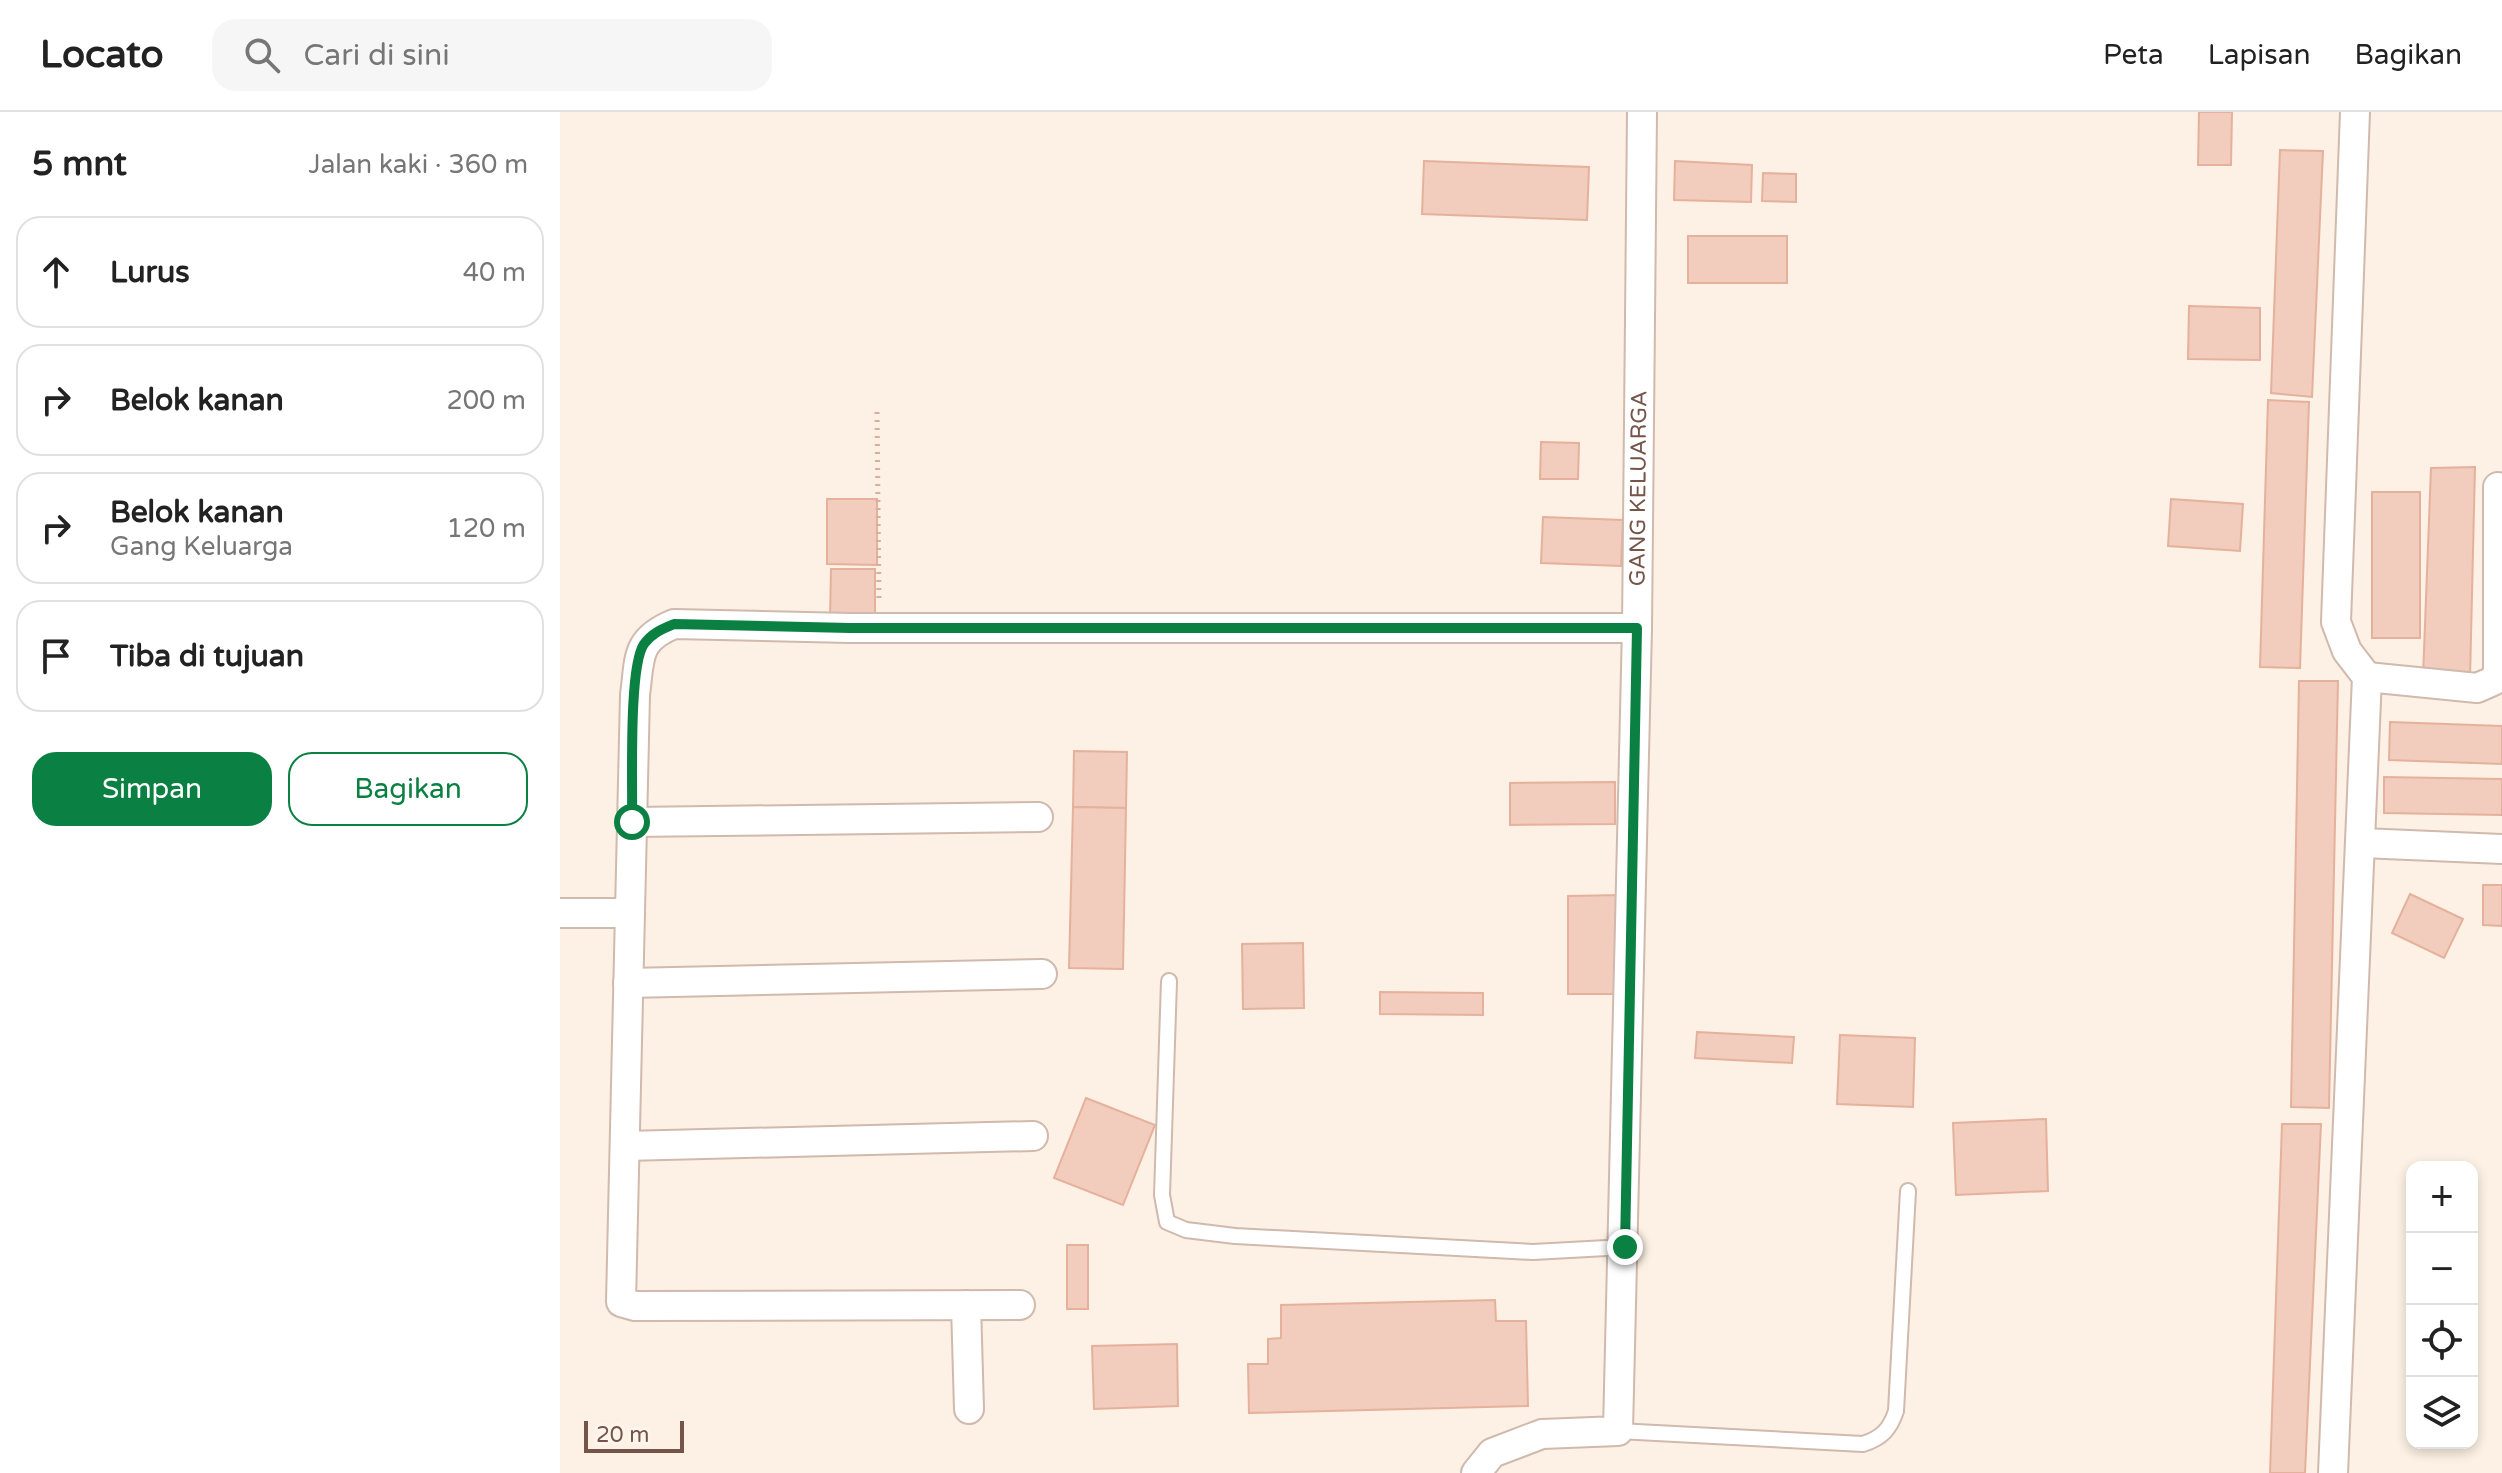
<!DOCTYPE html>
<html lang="id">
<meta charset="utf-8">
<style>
body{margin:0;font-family:"Varela Round",sans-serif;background:#f6f6f6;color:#222}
.controls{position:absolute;right:24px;bottom:24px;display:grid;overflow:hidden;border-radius:16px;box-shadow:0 4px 12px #0003}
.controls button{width:72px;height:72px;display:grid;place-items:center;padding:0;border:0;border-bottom:2px solid #e0e0e0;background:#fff;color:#222;font:40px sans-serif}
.scale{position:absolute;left:24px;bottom:20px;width:100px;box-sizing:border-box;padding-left:8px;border:4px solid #755549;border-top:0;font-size:22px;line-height:28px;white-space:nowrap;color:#755549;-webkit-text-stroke:6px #fff5eb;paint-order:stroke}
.stop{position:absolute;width:24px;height:24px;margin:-18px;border:6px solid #0b8043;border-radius:50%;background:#fff}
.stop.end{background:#0b8043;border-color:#fff;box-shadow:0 2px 8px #0008}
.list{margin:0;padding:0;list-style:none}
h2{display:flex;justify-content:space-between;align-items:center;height:104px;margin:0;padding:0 32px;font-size:34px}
h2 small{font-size:26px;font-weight:400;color:#767676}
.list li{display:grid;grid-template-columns:52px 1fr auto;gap:24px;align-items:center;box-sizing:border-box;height:112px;margin:0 16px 16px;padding:0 16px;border:2px solid #e0e0e0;border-radius:24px}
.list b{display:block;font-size:30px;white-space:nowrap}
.list p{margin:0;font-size:26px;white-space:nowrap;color:#767676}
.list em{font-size:26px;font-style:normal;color:#767676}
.actions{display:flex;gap:16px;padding:24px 32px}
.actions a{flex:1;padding:18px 0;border:2px solid #0b8043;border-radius:24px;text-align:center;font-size:28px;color:#0b8043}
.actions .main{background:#0b8043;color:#fff}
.icon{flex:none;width:44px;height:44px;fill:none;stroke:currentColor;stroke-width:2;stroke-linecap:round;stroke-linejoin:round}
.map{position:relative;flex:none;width:1942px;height:1361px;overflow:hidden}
header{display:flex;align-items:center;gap:48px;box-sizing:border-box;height:112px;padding:0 40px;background:#fff;border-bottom:2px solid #e0e0e0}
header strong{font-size:38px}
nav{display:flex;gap:44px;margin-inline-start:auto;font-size:28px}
.search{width:560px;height:72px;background:#f6f6f6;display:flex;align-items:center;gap:20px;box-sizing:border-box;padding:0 28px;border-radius:24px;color:#767676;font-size:30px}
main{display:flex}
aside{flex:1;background:#fff}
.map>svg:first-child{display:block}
</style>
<header>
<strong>Locato</strong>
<div class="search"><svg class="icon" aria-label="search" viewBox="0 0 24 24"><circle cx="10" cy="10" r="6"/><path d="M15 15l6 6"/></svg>Cari di sini</div>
<nav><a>Peta</a><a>Lapisan</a><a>Bagikan</a></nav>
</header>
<main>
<aside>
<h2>5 mnt<small>Jalan kaki · 360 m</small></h2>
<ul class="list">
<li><svg class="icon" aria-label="ahead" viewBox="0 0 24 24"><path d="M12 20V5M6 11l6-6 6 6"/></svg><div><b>Lurus</b></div><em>40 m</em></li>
<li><svg class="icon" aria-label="right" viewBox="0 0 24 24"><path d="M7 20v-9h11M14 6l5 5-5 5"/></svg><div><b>Belok kanan</b></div><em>200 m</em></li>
<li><svg class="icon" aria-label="right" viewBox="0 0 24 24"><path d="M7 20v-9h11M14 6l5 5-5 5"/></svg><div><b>Belok kanan</b><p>Gang Keluarga</p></div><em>120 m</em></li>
<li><svg class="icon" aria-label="arrive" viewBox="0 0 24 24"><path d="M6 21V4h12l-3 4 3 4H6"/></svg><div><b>Tiba di tujuan</b></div></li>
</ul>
<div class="actions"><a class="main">Simpan</a><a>Bagikan</a></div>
</aside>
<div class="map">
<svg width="1942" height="1361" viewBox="0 0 1942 1361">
<rect width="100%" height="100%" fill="#fcf1e4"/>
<!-- building -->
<g fill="#f2ccbc" stroke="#e5b19c" stroke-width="2">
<path d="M1639,0H1672L1671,53H1638Z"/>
<path d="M1720,38L1763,39L1752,285L1711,281Z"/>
<path d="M864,49L1029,55L1027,108L862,102Z"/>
<path d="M1115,49L1192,53L1191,90L1114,88Z"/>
<path d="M1203,61L1236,62V90L1202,89Z"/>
<rect x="1128" y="124" width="99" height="47"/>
<path d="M1629,194L1700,196V248L1628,247Z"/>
<path d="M1708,288L1749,290L1740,556L1700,555Z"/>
<path d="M981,330L1019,331L1018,367H980Z"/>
<path d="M1915,355L1910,567L1863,565L1871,356Z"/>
<rect x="1812" y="380" width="48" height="146"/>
<path d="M267,387H317V453L267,452Z"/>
<path d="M1611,387L1683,392L1680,439L1608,434Z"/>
<path d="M983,405L1063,408L1061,454L981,451Z"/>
<path d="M271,457H315V506L270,505Z"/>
<path d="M1739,569H1778L1769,996L1731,995Z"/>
<path d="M1830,610L1942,614V652L1829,648Z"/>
<path d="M514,639L567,640L566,696L513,695Z"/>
<path d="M1824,665L1942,667V703L1824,701Z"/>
<path d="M1055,670V712L950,713V671Z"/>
<path d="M513,695L566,696L563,857L509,856Z"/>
<path d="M1923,773H1942V814L1923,813Z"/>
<path d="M1850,782L1903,807L1884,846L1832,821Z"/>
<path d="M1063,783V882H1008V784Z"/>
<path d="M743,831L744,896L683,897L682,832Z"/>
<path d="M820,880L923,881V903L820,902Z"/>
<path d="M1137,920L1234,925L1232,951L1135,946Z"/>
<path d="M1280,923L1355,926L1353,995L1277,992Z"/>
<path d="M526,986L595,1013L563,1093L494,1066Z"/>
<path d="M1486,1007L1488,1079L1396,1083L1393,1011Z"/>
<path d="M1722,1012H1761L1745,1361H1710Z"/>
<rect x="507" y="1133" width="21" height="64"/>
<path d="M935,1188L936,1209H966L968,1294L689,1301L688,1252H708V1227L721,1226V1193Z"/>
<path d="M617,1232L618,1294L534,1297L532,1234Z"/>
</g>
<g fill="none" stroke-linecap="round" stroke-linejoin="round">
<!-- lane casing -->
<g stroke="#d0b9ad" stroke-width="18">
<g id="lane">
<path d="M609,869L602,1083L607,1110L626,1118L675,1124L973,1140L1065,1135"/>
<path d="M1058,1319L1303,1332C1322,1326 1330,1317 1336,1299L1348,1079"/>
</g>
</g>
<!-- street casing -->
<g stroke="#d0b9ad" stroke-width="32">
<g id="street">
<path d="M1807,565L1917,576L1933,569L1938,561V375"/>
<path d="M72,710L478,705"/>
<path d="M1802,731L1942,737"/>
<path d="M0,801H70"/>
<path d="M68,871L482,862"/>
<path d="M65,1034L473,1024"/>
<path d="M406,1193L409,1297"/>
<path d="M460,1193L75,1194L61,1190L75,583C80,546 75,528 114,512L290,516H1077"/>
<path id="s1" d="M916,1361L932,1341L982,1322L1058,1319L1077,516L1082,0"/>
<path d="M1773,1361L1807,565L1787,539L1776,510L1795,0"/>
</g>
</g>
<!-- path -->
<path stroke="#d7af9f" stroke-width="5" stroke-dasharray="2 6" stroke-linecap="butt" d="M317,300L319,487"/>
<!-- lane -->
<use href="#lane" stroke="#fff" stroke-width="14"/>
<!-- street -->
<use href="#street" stroke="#fff" stroke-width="28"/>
</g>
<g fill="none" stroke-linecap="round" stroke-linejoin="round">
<!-- route -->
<path stroke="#0b8043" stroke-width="10" d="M72,710C73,677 68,555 84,532C92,521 102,517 114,512L290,516H1077L1065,1135"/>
</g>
<g text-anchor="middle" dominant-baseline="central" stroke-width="8" stroke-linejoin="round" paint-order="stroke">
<!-- street labels -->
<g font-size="22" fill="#755549" stroke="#fff5eb">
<text stroke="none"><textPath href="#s1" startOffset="1098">GANG KELUARGA</textPath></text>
</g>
</g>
</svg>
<div class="controls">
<button>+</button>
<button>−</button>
<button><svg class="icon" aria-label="locate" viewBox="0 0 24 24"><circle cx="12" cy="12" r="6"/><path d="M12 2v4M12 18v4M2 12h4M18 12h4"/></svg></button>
<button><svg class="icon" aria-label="layers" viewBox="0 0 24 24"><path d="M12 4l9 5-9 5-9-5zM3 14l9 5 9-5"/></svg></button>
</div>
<div class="scale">20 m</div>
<div class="stop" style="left:72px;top:710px"></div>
<div class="stop end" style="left:1065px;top:1135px"></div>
</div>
</main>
